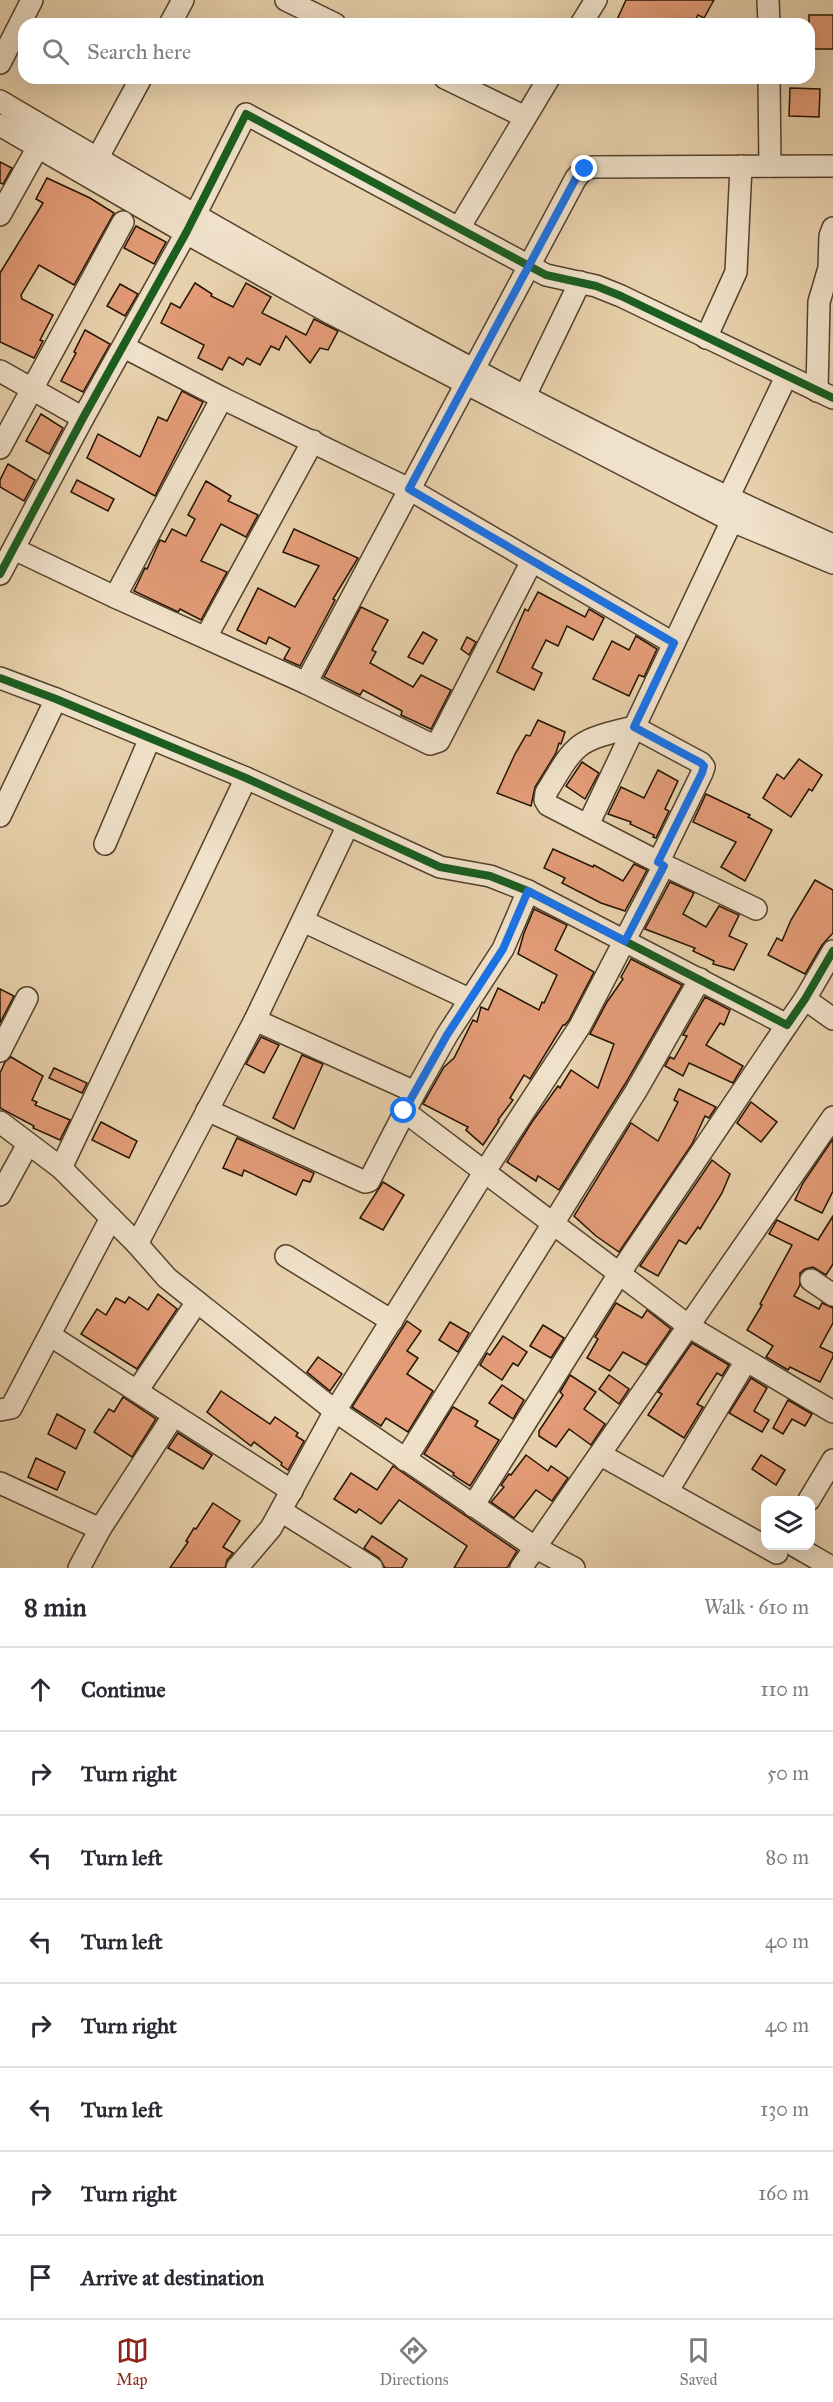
<!DOCTYPE html>
<meta charset="utf-8">
<style>
body{margin:0;font-family:"IM FELL Great Primer",serif;background:#f7f7f7;color:#2b2b33}
.controls{position:absolute;right:18px;bottom:18px;display:grid;overflow:hidden;border-radius:12px;box-shadow:0 6px 24px #0002}
.controls button{width:54px;height:54px;display:grid;place-items:center;padding:0;border:0;border-bottom:2px solid #e1e1e2;background:#fff;color:#2b2b33;font:30px sans-serif}
.stop{position:absolute;width:18px;height:18px;margin:-14px;border:4px solid #1a73e8;border-radius:50%;background:#fff}
.stop.end{background:#1a73e8;border-color:#fff;box-shadow:0 2px 6px #0008}
.list{margin:0;padding:0;list-style:none}
h2{display:flex;justify-content:space-between;align-items:center;height:78px;margin:0;padding:0 24px;font-size:26px}
h2 small{font-size:20px;font-weight:400;color:#7c7c81}
.list li{display:grid;grid-template-columns:39px 1fr auto;gap:18px;align-items:center;box-sizing:border-box;height:84px;padding:0 24px;border-top:2px solid #e1e1e2}
.list b{display:block;font-size:22px;white-space:nowrap}
.list em{font-size:20px;font-style:normal;color:#7c7c81}
.icon{flex:none;width:33px;height:33px;fill:none;stroke:currentColor;stroke-width:2;stroke-linecap:round;stroke-linejoin:round}
.map{position:relative;flex:none;width:833px;height:1568px;overflow:hidden}
.search{position:absolute;background:#fff;box-shadow:0 6px 24px #0002;left:18px;right:18px;top:18px;height:66px;display:flex;align-items:center;gap:15px;box-sizing:border-box;padding:0 21px;border-radius:18px;color:#7c7c81;font-size:22px}
.sheet{height:750px;background:#fff}
nav{display:flex;justify-content:space-around;align-items:center;box-sizing:border-box;height:84px;border-top:2px solid #e1e1e2;background:#fff;font-size:16px;color:#7c7c81}
nav a{display:grid;justify-items:center;gap:3px}
nav .on{color:#8f2418}
.map>svg:first-child{display:block}
</style>
<div class="map">
<svg width="833" height="1568" viewBox="0 0 833 1568">
<rect width="100%" height="100%" fill="#e8d1ad"/>
<filter id="stains"><feTurbulence type="fractalNoise" baseFrequency=".00333" numOctaves="4"/><feColorMatrix values="0 0 0 0 .2 0 0 0 0 .09 0 0 0 0 .02 0 0 0 .5 -.17"/></filter>
<radialGradient id="worn" r=".72"><stop offset=".6" stop-color="#630" stop-opacity="0"/><stop offset="1" stop-color="#630" stop-opacity=".3"/></radialGradient>
<!-- building -->
<g fill="#e39c77" stroke="#221300" stroke-width="1.5">
<path d="M626,0H714L704,18L698,15L693,24H615Z"/>
<rect x="809" y="15" width="24" height="34"/>
<path d="M790,88L820,89L819,117L789,116Z"/>
<path d="M0,162L12,168L3,184L0,183Z"/>
<path d="M47,178L90,198L114,213L74,285L39,265L21,295L22,299L53,315L40,340L43,341L34,358L0,342V273L43,203L36,199Z"/>
<path d="M136,226L166,242L154,264L124,248Z"/>
<path d="M195,283L212,294L211,296L233,307L246,283L271,297L262,313L306,335L314,319L338,331L328,350L320,348L310,363L286,336L279,350L271,346L260,365L247,358L243,365L229,357L222,370L198,358L204,345L161,323L171,303L180,308Z"/>
<path d="M120,284L138,294L125,316L107,306Z"/>
<path d="M85,330L110,344L83,392L61,381L76,353L74,352Z"/>
<path d="M182,391L203,402L155,496L87,458L98,434L140,457L158,417L167,421Z"/>
<path d="M41,414L63,428L49,454L26,441Z"/>
<path d="M8,464L35,480L24,501L0,487V480Z"/>
<path d="M77,480L114,499L108,511L71,492Z"/>
<path d="M206,481L231,496L228,501L258,515L246,537L221,524L201,561L227,572L201,620L180,609L178,612L134,591L145,568L147,569L160,540L165,542L172,529L186,536L195,519L188,515Z"/>
<path d="M294,529L358,558L333,599L335,600L300,666L284,659L290,648L269,637L266,644L237,630L258,588L295,607L319,566L283,552Z"/>
<path d="M538,592L585,617L589,609L604,618L593,640L567,626L558,646L546,640L532,668L542,673L534,690L497,672L525,609L528,611Z"/>
<path d="M361,607L388,620L372,650L376,652L370,663L413,687L421,675L451,690L431,729L401,715L402,711L363,690L360,695L324,677Z"/>
<path d="M423,632L437,640L423,664L408,657Z"/>
<path d="M636,636L657,649L644,677L639,675L629,696L593,679L612,641L629,650Z"/>
<path d="M467,637L476,642L469,655L461,649Z"/>
<path d="M538,720L565,732L561,744L559,743L556,753L535,787L531,806L497,793L515,754L526,735L530,736Z"/>
<path d="M799,759L822,775L812,791L809,789L791,817L763,798L777,774L784,779Z"/>
<path d="M582,762L599,773L585,799L566,786Z"/>
<path d="M658,770L678,781L665,809L669,811L656,838L653,837L654,835L630,824L631,822L608,814L621,787L644,798Z"/>
<path d="M706,794L750,815L748,817L772,830L745,881L721,867L736,842L693,822Z"/>
<path d="M553,849L593,867L594,865L623,881L634,864L647,870L625,911L601,903L562,883L565,878L544,868Z"/>
<path d="M815,880L833,890V933L822,945L805,974L768,955L777,938L782,941L791,920Z"/>
<path d="M670,882L694,893L683,914L706,927L719,906L739,915L729,936L747,944L734,970L713,964L714,961L693,951L695,948L645,929Z"/>
<path d="M534,909L567,925L555,950L594,972L569,1020L565,1025H563L530,1079L524,1075L510,1098L513,1100L498,1120L499,1121L483,1145L466,1130L468,1127L423,1104L444,1067L454,1058L473,1020L477,1022L481,1007L488,1010L498,988L539,1010L542,1002L544,1003L557,975L518,954L524,933Z"/>
<path d="M631,959L682,985L625,1084L559,1190L538,1176L536,1181L507,1162L532,1122L558,1086L560,1088L571,1070L598,1088L614,1044L590,1034L607,1002L623,979L621,977Z"/>
<path d="M0,989L14,996L0,1023Z"/>
<path d="M705,997L730,1010L724,1025L720,1023L706,1045L743,1066L733,1083L689,1063L683,1076L665,1066L670,1057L674,1059L687,1036L683,1035Z"/>
<path d="M261,1037L279,1045L264,1073L246,1064Z"/>
<path d="M302,1055L323,1064L294,1129L273,1118Z"/>
<path d="M11,1057L43,1076L32,1100L37,1102L35,1105L70,1120L60,1140L33,1128L34,1126L0,1108V1073L5,1062Z"/>
<path d="M54,1068L87,1083L82,1093L49,1078Z"/>
<path d="M679,1089L716,1107L709,1118L705,1116L692,1144L619,1252L596,1236L574,1216L631,1123L658,1141L678,1102L674,1100Z"/>
<path d="M751,1102L777,1122L761,1142L737,1123Z"/>
<path d="M101,1122L137,1141L129,1158L92,1140Z"/>
<path d="M237,1138L314,1173L310,1182L303,1180L296,1195L244,1170L242,1176L223,1168Z"/>
<path d="M833,1139V1191L822,1213L795,1200L803,1183Z"/>
<path d="M712,1160L730,1174L722,1193L700,1229L698,1227L686,1244L679,1240L658,1276L640,1266Z"/>
<path d="M383,1182L404,1195L383,1230L360,1218Z"/>
<path d="M833,1216V1264L826,1275L813,1267L805,1269L800,1273V1285L794,1296L819,1309L822,1303L833,1308V1323L820,1347L833,1353V1357L820,1382L790,1367L788,1370L766,1357L773,1346L747,1330L762,1305L760,1304L792,1245L769,1234L777,1220L818,1240Z"/>
<path d="M158,1294L177,1309L137,1369L81,1334L97,1309L106,1315L116,1298L125,1303L129,1297L148,1310Z"/>
<path d="M616,1303L642,1318L647,1310L671,1329L646,1365L623,1352L610,1371L587,1358L598,1339L595,1337Z"/>
<path d="M407,1321L421,1331L407,1351L418,1358L407,1374L433,1391L408,1432L386,1418L381,1426L352,1407Z"/>
<path d="M450,1322L469,1333L458,1352L439,1340Z"/>
<path d="M543,1325L564,1338L551,1358L530,1346Z"/>
<path d="M503,1336L527,1352L518,1366L513,1363L502,1380L480,1365L487,1353L490,1355Z"/>
<path d="M692,1343L729,1365L722,1376L717,1373L697,1404L703,1407L684,1438L648,1415L662,1394L658,1392Z"/>
<path d="M318,1357L342,1374L330,1391L307,1372Z"/>
<path d="M570,1375L596,1392L584,1409L605,1424L591,1445L569,1429L556,1447L539,1436V1431L563,1395L560,1392Z"/>
<path d="M609,1375L629,1389L619,1404L599,1389Z"/>
<path d="M751,1378L767,1388L754,1411L769,1420L762,1432L729,1413Z"/>
<path d="M502,1385L524,1400L513,1419L489,1403Z"/>
<path d="M221,1391L270,1424L275,1417L298,1433L296,1436L304,1441L288,1470L281,1465L282,1463L254,1442L251,1446L207,1412Z"/>
<path d="M123,1397L156,1419L132,1457L94,1432L109,1409L114,1412Z"/>
<path d="M788,1400L812,1414L805,1426L792,1419L783,1434L773,1428Z"/>
<path d="M453,1407L478,1421L475,1426L499,1440L470,1486L453,1475L454,1473L424,1454Z"/>
<path d="M57,1414L85,1430L76,1449L48,1434Z"/>
<path d="M178,1433L212,1455L203,1469L168,1448Z"/>
<path d="M526,1455L548,1471L551,1466L568,1478L552,1501L536,1490L514,1518L491,1502L504,1487L501,1485L509,1474L511,1475Z"/>
<path d="M761,1455L785,1470L776,1485L752,1469Z"/>
<path d="M36,1458L65,1472L57,1490L28,1477Z"/>
<path d="M393,1466L517,1551L507,1568H454L467,1546L399,1500L381,1524L359,1509L356,1513L334,1499L351,1473L377,1490Z"/>
<path d="M213,1503L240,1521L223,1547L233,1553L227,1560L225,1568H170L188,1542L186,1541L194,1528L196,1529Z"/>
<path d="M372,1536L407,1559L402,1568H385L379,1558L364,1548Z"/>
</g>
<g fill="none" stroke-linecap="round" stroke-linejoin="round">
<!-- minor casing -->
<g stroke="#54422b" stroke-width="24">
<g id="minor">
<path d="M286,0L335,24"/>
<path d="M768,0L769,24"/>
<path d="M170,24L183,0"/>
<path d="M581,24L596,0"/>
<path d="M0,63L32,0"/>
<path d="M445,78L525,117"/>
<path d="M769,78L770,166"/>
<path d="M0,101C271,261 545,418 833,545"/>
<path d="M0,125L186,233L332,314L732,521L833,563"/>
<path d="M91,170L141,78"/>
<path d="M0,215L38,147"/>
<path d="M459,228L549,78"/>
<path d="M706,338L736,272L741,166"/>
<path d="M124,347L222,398L409,489L673,643"/>
<path d="M0,371L83,418"/>
<path d="M817,391L819,302L829,268L830,236L833,228"/>
<path d="M524,398L580,282"/>
<path d="M0,448L123,222"/>
<path d="M728,498L786,377"/>
<path d="M14,549L115,597L306,683L430,744L439,741L532,561"/>
<path d="M0,574L83,418L186,233L246,114L546,275L596,286L621,296L833,398"/>
<path d="M115,597L222,398"/>
<path d="M206,637L313,441"/>
<path d="M0,678L56,699L246,778L440,867L490,876L528,891L787,1025L805,999L833,951"/>
<path d="M306,683L576,178L584,169L593,167L833,166"/>
<path d="M0,816L56,699"/>
<path d="M588,825L737,510"/>
<path d="M105,844L150,738"/>
<path d="M658,863L702,773L704,767L701,763L634,727C576,741 577,741 546,793L545,800L548,805L664,865L756,909"/>
<path d="M303,921L469,999"/>
<path d="M805,999L833,1019"/>
<path d="M255,1020L415,1092"/>
<path d="M0,1051L27,998"/>
<path d="M207,1110L365,1182L369,1181L415,1092L447,1035L503,949L528,891"/>
<path d="M404,1111L690,1327L833,1412"/>
<path d="M0,1122L61,1168L137,1244L167,1278L335,1411L536,1548L574,1568"/>
<path d="M61,1168L246,778"/>
<path d="M0,1195L28,1144"/>
<path d="M137,1244L255,1020L348,825"/>
<path d="M286,1256L392,1321"/>
<path d="M811,1280L833,1295"/>
<path d="M51,1336L292,1491"/>
<path d="M137,1391L197,1302"/>
<path d="M0,1410L11,1408L111,1218"/>
<path d="M601,1455L777,1553"/>
<path d="M405,1460L636,1091L700,979"/>
<path d="M0,1483L100,1529"/>
<path d="M667,1492L746,1361"/>
<path d="M809,1500L833,1460"/>
<path d="M473,1506L619,1274L787,1025"/>
<path d="M281,1511L372,1568"/>
<path d="M795,1546L833,1568"/>
<path d="M79,1568L100,1529L174,1415"/>
<path d="M237,1568L271,1528L335,1411L485,1171L580,1026L664,865"/>
<path d="M521,1568L833,1117"/>
</g>
</g>
<!-- minor -->
<use href="#minor" stroke="#f0e1ca" stroke-width="21"/>
<!-- cycleway casing -->
<g stroke="#f0e1ca" stroke-width="11">
<g id="cycleway">
<path d="M0,574L83,418L186,233L246,114L546,275L596,286L621,296L833,398"/>
<path d="M0,678L56,699L246,778L440,867L490,876L528,891L787,1025L805,999L833,951"/>
</g>
</g>
<!-- cycleway -->
<use href="#cycleway" stroke="#1b5e20" stroke-width="8"/>
</g>
<g fill="none" stroke-linecap="round" stroke-linejoin="round">
<!-- route -->
<path stroke="#1a73e8" stroke-width="8" d="M404,1111L447,1035L503,949L528,891L625,941L664,866L658,862L702,773L704,766L701,763L634,727L674,643L409,489L576,178L585,169"/>
</g>
<rect width="100%" height="100%" filter="url(#stains)"/>
<rect width="100%" height="100%" fill="url(#worn)"/>
</svg>
<div class="controls">
<button><svg class="icon" aria-label="layers" viewBox="0 0 24 24"><path d="M12 4l9 5-9 5-9-5zM3 14l9 5 9-5"/></svg></button>
</div>
<div class="stop" style="left:404px;top:1111px"></div>
<div class="stop end" style="left:585px;top:169px"></div>
<div class="search"><svg class="icon" aria-label="search" viewBox="0 0 24 24"><circle cx="10" cy="10" r="6"/><path d="M15 15l6 6"/></svg>Search here</div>
</div>
<section class="sheet">
<h2>8 min<small>Walk · 610 m</small></h2>
<ul class="list">
<li><svg class="icon" aria-label="ahead" viewBox="0 0 24 24"><path d="M12 20V5M6 11l6-6 6 6"/></svg><div><b>Continue</b></div><em>110 m</em></li>
<li><svg class="icon" aria-label="right" viewBox="0 0 24 24"><path d="M7 20v-9h11M14 6l5 5-5 5"/></svg><div><b>Turn right</b></div><em>50 m</em></li>
<li><svg class="icon" aria-label="left" viewBox="0 0 24 24"><path d="M17 20v-9H6M10 6l-5 5 5 5"/></svg><div><b>Turn left</b></div><em>80 m</em></li>
<li><svg class="icon" aria-label="left" viewBox="0 0 24 24"><path d="M17 20v-9H6M10 6l-5 5 5 5"/></svg><div><b>Turn left</b></div><em>40 m</em></li>
<li><svg class="icon" aria-label="right" viewBox="0 0 24 24"><path d="M7 20v-9h11M14 6l5 5-5 5"/></svg><div><b>Turn right</b></div><em>40 m</em></li>
<li><svg class="icon" aria-label="left" viewBox="0 0 24 24"><path d="M17 20v-9H6M10 6l-5 5 5 5"/></svg><div><b>Turn left</b></div><em>130 m</em></li>
<li><svg class="icon" aria-label="right" viewBox="0 0 24 24"><path d="M7 20v-9h11M14 6l5 5-5 5"/></svg><div><b>Turn right</b></div><em>160 m</em></li>
<li><svg class="icon" aria-label="arrive" viewBox="0 0 24 24"><path d="M6 21V4h12l-3 4 3 4H6"/></svg><div><b>Arrive at destination</b></div></li>
</ul>
</section>
<nav>
<a class="on"><svg class="icon" aria-label="map" viewBox="0 0 24 24"><path d="M3 6l6-2 6 2 6-2v14l-6 2-6-2-6 2zM9 4v14M15 6v14"/></svg>Map</a>
<a><svg class="icon" aria-label="directions" viewBox="0 0 24 24"><path d="M12 3l9 9-9 9-9-9zM9 14v-3h6M13 9l2 2-2 2"/></svg>Directions</a>
<a><svg class="icon" aria-label="saved" viewBox="0 0 24 24"><path d="M7 4h10v16l-5-4-5 4z"/></svg>Saved</a>
</nav>
